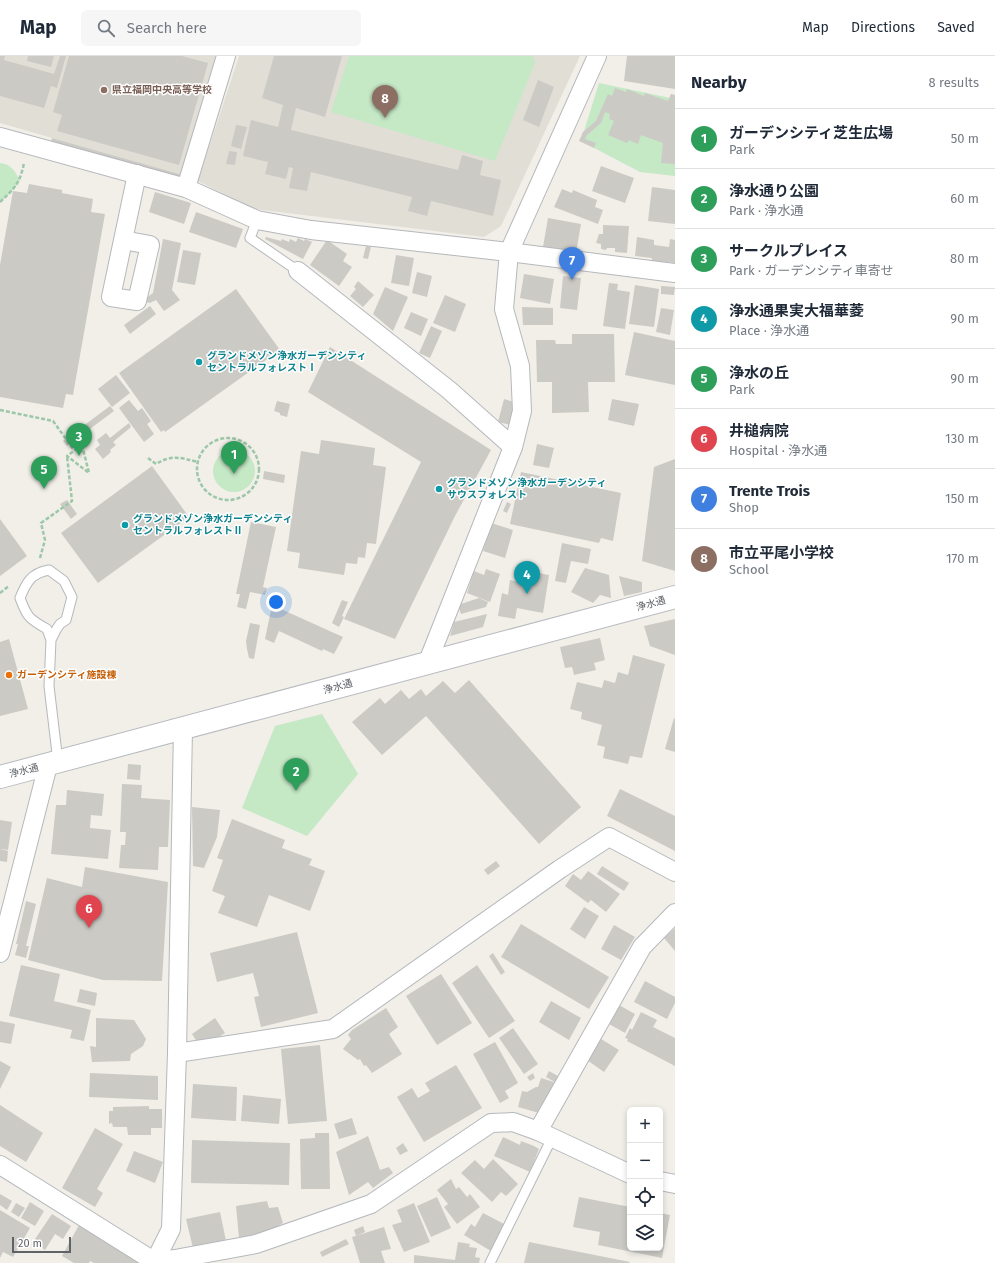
<!DOCTYPE html>
<meta charset="utf-8">
<style>
body{margin:0;font-family:"Fira Sans","Noto Sans JP",sans-serif;background:#f6f6f7;color:#1f2937}
.controls{position:absolute;right:12px;bottom:12px;display:grid;overflow:hidden;border-radius:6px;box-shadow:0 2px 6px #0003}
.controls button{width:36px;height:36px;display:grid;place-items:center;padding:0;border:0;border-bottom:1px solid #e0e1e3;background:#fff;color:#1f2937;font:20px sans-serif}
.scale{position:absolute;left:12px;bottom:10px;width:59px;box-sizing:border-box;padding-left:4px;border:2px solid #5f6368;border-top:0;font-size:11px;line-height:14px;white-space:nowrap;color:#5f6368;-webkit-text-stroke:3px #fff;paint-order:stroke}
.you{position:absolute;left:276px;top:546px;width:14px;height:14px;margin:-10px;border:3px solid #fff;border-radius:50%;background:#1a73e8;box-shadow:0 0 0 6px #1a73e833}
.badge{display:grid;place-items:center;width:26px;height:26px;border-radius:50%;background:#2563eb;color:#fff;font-size:13px;font-weight:700}
.pin{position:absolute;translate:-50% -33px;filter:drop-shadow(0 1px 2px #0008)}
.pin::after{content:'';position:absolute;top:21px;width:14px;height:12px;background:inherit;clip-path:polygon(0 0,100% 0,50% 100%)}
.list{margin:0;padding:0;list-style:none}
h2{display:flex;justify-content:space-between;align-items:center;height:52px;margin:0;padding:0 16px;font-size:17px}
h2 small{font-size:13px;font-weight:400;color:#747a83}
.list li{display:grid;grid-template-columns:26px 1fr auto;gap:12px;align-items:center;box-sizing:border-box;height:60px;padding:0 16px;border-top:1px solid #e0e1e3}
.list b{display:block;font-size:15px;white-space:nowrap}
.list p{margin:0;font-size:13px;white-space:nowrap;color:#747a83}
.list em{font-size:13px;font-style:normal;color:#747a83}
.icon{flex:none;width:22px;height:22px;fill:none;stroke:currentColor;stroke-width:2;stroke-linecap:round;stroke-linejoin:round}
.map{position:relative;flex:none;width:675px;height:1207px;overflow:hidden}
header{display:flex;align-items:center;gap:24px;box-sizing:border-box;height:56px;padding:0 20px;background:#fff;border-bottom:1px solid #e0e1e3}
header strong{font-size:19px}
nav{display:flex;gap:22px;margin-inline-start:auto;font-size:14px}
.search{width:280px;height:36px;background:#f6f6f7;display:flex;align-items:center;gap:10px;box-sizing:border-box;padding:0 14px;border-radius:6px;color:#747a83;font-size:15px}
main{display:flex}
aside{flex:1;background:#fff}
.map>svg:first-child{display:block}
</style>
<header>
<strong>Map</strong>
<div class="search"><svg class="icon" aria-label="search" viewBox="0 0 24 24"><circle cx="10" cy="10" r="6"/><path d="M15 15l6 6"/></svg>Search here</div>
<nav><a>Map</a><a>Directions</a><a>Saved</a></nav>
</header>
<main>
<div class="map">
<svg width="675" height="1207" viewBox="0 0 675 1207">
<rect width="100%" height="100%" fill="#f1efe8"/>
<!-- education -->
<g fill="#e1ded6">
<path d="M0,0H218L181,119L0,67Z"/>
<path d="M239,0H580L501,170L484,181L253,153L198,125Z"/>
</g>
<!-- green -->
<g fill="#c5e8c5">
<path d="M349,0H533L535,7L495,105L331,56Z"/>
<path d="M599,27L675,43V120L640,116L581,85Z"/>
<path d="M0,107C11,108 15,115 20,125L11,136L0,146Z"/>
<circle cx="234" cy="415" r="21"/>
<path d="M322,658L358,718L307,780L242,752L275,670Z"/>
</g>
<!-- building -->
<g fill="#cccac5">
<path d="M0,0H5L4,4L54,18L60,0H66L57,32L51,30L44,52L0,40Z"/>
<path d="M28,0H54L51,11L27,5Z"/>
<path d="M69,0H182L208,7L179,109L57,75L62,59L53,56Z"/>
<path d="M274,0H342L325,61L296,52L291,74L458,114L462,99L483,105L480,119L501,124L493,160L431,145L427,160L408,155L412,141L311,116L307,135L289,132L293,112L289,111L286,123L265,118L268,106L243,100L251,64L278,71L283,49L292,52L262,42Z"/>
<path d="M627,0H675V33L624,25Z"/>
<path d="M538,24L554,31L539,71L523,64Z"/>
<path d="M615,32L626,36L627,33L644,40L645,37L668,45L671,38L675,39V108L661,107L663,87L641,79L638,88L629,84L627,87L608,79L614,65L609,63L610,58L605,56L601,67L587,79L585,83L596,87L594,92L579,85L583,76L596,65L608,38L612,40Z"/>
<path d="M236,69L247,71L241,93L231,90Z"/>
<path d="M52,82L186,120L185,123L51,85Z"/>
<path d="M229,95L237,96L235,109L226,108Z"/>
<path d="M601,110L634,122L625,147L592,135Z"/>
<path d="M29,128L62,134V137L93,143L91,156L105,158L73,339L66,338L63,352L0,341V209L13,135L27,137Z"/>
<path d="M652,131L675,134V168L648,165Z"/>
<path d="M562,133L572,137L573,134L597,144L595,151L603,154L598,168L554,151Z"/>
<path d="M155,136L191,147L184,168L149,156Z"/>
<path d="M196,156L243,173L236,192L189,176Z"/>
<path d="M548,162L581,168L576,197L543,191Z"/>
<path d="M603,169L629,170L627,197L615,196V192H607L606,194L601,193V188L596,187L599,178H603Z"/>
<path d="M266,181L281,185L282,183L289,186L290,183L296,186L298,182L304,185L305,183L312,186L303,203L265,183Z"/>
<path d="M637,181L654,184V189L669,191L670,183L675,184V207L668,206L667,210L651,209L652,202L635,200Z"/>
<path d="M163,183L181,187L172,234L180,244L164,255L156,244L150,247L142,245L153,237Z"/>
<path d="M327,184L347,198L343,205L352,211L339,230L310,209Z"/>
<path d="M366,190L371,191L368,203L363,202Z"/>
<path d="M183,194L201,197L195,229L177,226Z"/>
<path d="M396,199L414,202L409,230L391,227Z"/>
<path d="M417,216L432,220L427,241L412,237Z"/>
<path d="M524,218L554,223L550,248L520,242Z"/>
<path d="M563,220L581,222L577,254L560,252Z"/>
<path d="M358,225L374,239L363,251L350,240L356,233L354,231Z"/>
<path d="M609,227L618,228L617,234L630,236L625,273L603,270Z"/>
<path d="M635,229L659,233L654,271L629,268Z"/>
<path d="M661,230L675,231L674,239L661,238Z"/>
<path d="M385,231L408,241L393,275L373,258Z"/>
<path d="M236,233L280,294L165,376L164,374L161,376L119,317Z"/>
<path d="M445,239L466,248L455,276L433,267Z"/>
<path d="M150,250L156,258L130,278L124,269Z"/>
<path d="M522,251L553,252V269H523Z"/>
<path d="M661,252L674,254L670,279L656,276Z"/>
<path d="M411,256L428,263L421,280L404,272Z"/>
<path d="M431,270L442,275L430,302L419,297Z"/>
<path d="M634,276L675,285V329L625,319Z"/>
<path d="M572,278H614L615,326H588L589,356L552,357V326H537L536,284H555L556,288H572Z"/>
<path d="M330,291L491,394L455,460L395,583L344,563L421,406L308,336Z"/>
<path d="M116,319L130,337L112,351L98,333Z"/>
<path d="M504,343L517,347L511,369L498,366Z"/>
<path d="M612,343L639,348L634,370L608,364Z"/>
<path d="M129,344L138,355L142,352L151,365L147,368L154,378L144,386L119,352Z"/>
<path d="M277,345L290,348L287,361L280,359V357L274,355Z"/>
<path d="M110,350L114,355L67,390L63,385Z"/>
<path d="M129,367L131,371L113,386L116,389L110,394L111,396L103,403L95,393L100,389L97,384L106,377L110,382Z"/>
<path d="M321,384L375,392L373,409L386,411L376,488L367,487L365,502L358,501L357,508L346,507L344,519L298,512L300,497L287,495L301,395L319,398Z"/>
<path d="M537,388L554,392L549,412L533,409Z"/>
<path d="M675,403V515L642,505L654,411Z"/>
<path d="M152,410L189,461L98,527L61,477Z"/>
<path d="M264,415L285,419L284,427L263,423Z"/>
<path d="M521,416L621,437L613,485L601,482L599,487L510,468Z"/>
<path d="M67,444L77,458L71,463L60,448Z"/>
<path d="M507,446L511,448L507,457L503,455Z"/>
<path d="M0,463L27,500L0,520Z"/>
<path d="M251,466L276,471L263,531L267,532L265,539L250,536L246,553L237,551L240,538H236Z"/>
<path d="M491,467L513,474L505,502L483,495Z"/>
<path d="M562,487L591,493L588,508L571,505L566,527L555,525Z"/>
<path d="M585,512L609,519L611,542L600,539L593,547L571,536Z"/>
<path d="M486,513L500,518L490,546L467,537L474,515L484,519Z"/>
<path d="M524,514L549,519L543,557L517,552L515,563L498,560L502,537L508,539L510,524L522,527Z"/>
<path d="M619,520L642,526V536L624,540Z"/>
<path d="M479,542L488,546L486,551L461,558L459,552L461,548Z"/>
<path d="M342,544L348,546L342,560L344,561L339,571L332,567Z"/>
<path d="M272,549L343,581L334,598L323,593L322,595L279,575L274,587L265,583Z"/>
<path d="M487,558L483,571L450,580L454,566Z"/>
<path d="M675,563V599L650,590L644,570Z"/>
<path d="M250,567L260,569L254,603L249,602L247,593L246,585Z"/>
<path d="M600,582L605,604L594,607L596,614L574,619L572,611L565,612L560,591Z"/>
<path d="M9,583L28,653L0,660V586Z"/>
<path d="M633,599L665,608L642,702L630,700L628,708L603,702L605,691L597,689L602,669L581,663L582,656L570,653L577,626L602,632L604,624L615,627L618,616L628,619Z"/>
<path d="M469,624L581,751L539,788L426,660L382,699L352,666L380,642L385,648L401,634L409,643L421,633L426,640L443,625L455,637Z"/>
<path d="M674,662L675,663V696L665,693Z"/>
<path d="M128,708L141,709L140,724L127,723Z"/>
<path d="M122,728L142,729L141,742L170,744L168,791H159L158,814L119,812L121,789H125L126,776H120Z"/>
<path d="M620,733L675,760V795L607,760Z"/>
<path d="M67,734L104,738L102,760L91,759L90,772L111,774L108,803L51,798L56,749H66Z"/>
<path d="M192,751L220,754L217,781L204,812L193,810Z"/>
<path d="M232,763L285,784L282,792L312,803L309,809L325,815L310,855L269,839L257,871L218,857L225,840L212,835L223,804L217,802Z"/>
<path d="M0,764L12,766L8,794L0,793Z"/>
<path d="M0,793L8,795L7,806L0,805Z"/>
<path d="M496,805L500,810L488,819L484,814Z"/>
<path d="M602,810L629,827L624,835L597,818Z"/>
<path d="M85,811L168,826L162,925L103,924L28,904L47,822L82,831Z"/>
<path d="M588,815L620,838L606,856L591,844L588,847L565,830L573,818L581,824Z"/>
<path d="M26,845L36,848L26,890H29L26,902L15,899L18,888H16Z"/>
<path d="M584,851L599,860L585,883L570,873Z"/>
<path d="M521,868L609,921L589,953L501,901Z"/>
<path d="M614,869L635,881L621,904L601,893Z"/>
<path d="M675,872V895L664,882Z"/>
<path d="M297,876L318,957L261,971L254,941L259,940L253,917L217,926L210,897Z"/>
<path d="M493,897L505,916L501,919L489,900Z"/>
<path d="M21,909L60,918L54,945L91,954L84,985L70,982L72,974L9,960Z"/>
<path d="M477,909L515,965L489,982L452,927Z"/>
<path d="M441,918L472,967L437,989L406,940Z"/>
<path d="M645,925L675,941V947L667,963L634,946Z"/>
<path d="M80,933L97,937L95,950L77,946Z"/>
<path d="M551,945L581,962L569,984L539,966Z"/>
<path d="M619,949L635,958L625,977L609,968Z"/>
<path d="M386,952L398,971L389,978L402,998L372,1017L366,1009L364,1010L360,1003L358,1004L343,993L351,983L348,979L352,974Z"/>
<path d="M641,956L657,964L653,971L675,982V1010L627,985L628,983L625,982L630,972L632,974Z"/>
<path d="M96,962L134,964L146,983L143,990L131,998L130,1005L92,1006L90,990L96,991Z"/>
<path d="M215,962L225,977L201,992L192,978Z"/>
<path d="M0,965L15,968L11,988L0,986Z"/>
<path d="M513,972L538,1008L524,1018L499,982Z"/>
<path d="M601,983L619,994L604,1016L587,1004Z"/>
<path d="M495,986L518,1027L505,1035L509,1042L500,1047L473,998Z"/>
<path d="M320,989L327,1065L288,1068L281,993Z"/>
<path d="M0,1005L11,1011L0,1033Z"/>
<path d="M456,1009L482,1052L424,1086L397,1041L412,1032L418,1042L430,1035L425,1027Z"/>
<path d="M549,1015L563,1023L560,1029L546,1021Z"/>
<path d="M90,1017L158,1020V1044L89,1041Z"/>
<path d="M533,1017L535,1022L530,1025L527,1021Z"/>
<path d="M541,1022L554,1026L546,1059L518,1051L522,1035L527,1036L536,1031H538Z"/>
<path d="M193,1028L237,1031L236,1065L191,1062Z"/>
<path d="M243,1039L281,1043L279,1068L241,1065Z"/>
<path d="M0,1049L43,1077L26,1106L0,1090Z"/>
<path d="M149,1050V1053H162V1072H151V1079H128L127,1071H113L112,1067L109,1068V1055H113V1051Z"/>
<path d="M352,1062L357,1078L339,1083L334,1068Z"/>
<path d="M95,1072L123,1088L97,1133L103,1137L95,1151L62,1132Z"/>
<path d="M315,1077H329L330,1133H301L300,1083L315,1082Z"/>
<path d="M368,1080L380,1114L389,1111L393,1117L373,1132L368,1126L349,1139L336,1096Z"/>
<path d="M503,1081L520,1089L521,1085L534,1090L539,1093L530,1116L494,1100Z"/>
<path d="M192,1084L290,1087L289,1129L191,1127Z"/>
<path d="M403,1087L408,1095L400,1099L396,1092Z"/>
<path d="M134,1095L163,1106L155,1127L126,1115Z"/>
<path d="M493,1103L518,1128L506,1140L501,1136L492,1146L461,1117L475,1104L484,1113Z"/>
<path d="M451,1123L456,1133L459,1131L467,1141L470,1138L480,1151L457,1168L444,1151L448,1148L437,1134Z"/>
<path d="M0,1138L12,1145L7,1154L0,1149Z"/>
<path d="M437,1141L451,1172L431,1181L417,1150Z"/>
<path d="M579,1141L630,1151V1192H660V1157L670,1159L662,1202L598,1189L600,1176L573,1171Z"/>
<path d="M267,1145L269,1152L278,1151L283,1167L272,1174L239,1182L236,1150Z"/>
<path d="M30,1146L44,1155L35,1170L21,1162Z"/>
<path d="M16,1147L25,1152L19,1161L11,1156Z"/>
<path d="M414,1147L430,1186L404,1196L392,1169L402,1166L397,1154Z"/>
<path d="M0,1154L30,1172L13,1201L3,1196L0,1202Z"/>
<path d="M220,1156L226,1185L193,1192L186,1163Z"/>
<path d="M483,1157L506,1169L491,1195L464,1179L471,1168L475,1171Z"/>
<path d="M52,1158L71,1170L63,1183L55,1178L45,1194L33,1186Z"/>
<path d="M79,1169L140,1207H94L90,1205L89,1207H74L62,1200Z"/>
<path d="M363,1170L365,1176L356,1180L354,1174Z"/>
<path d="M384,1171L391,1193L381,1195L385,1207H360L352,1181Z"/>
<path d="M346,1183L349,1188L322,1201L320,1196Z"/>
<path d="M458,1186L470,1188L469,1191L477,1192L475,1201L480,1202L479,1207H414V1199L455,1204Z"/>
<path d="M529,1186L630,1206L629,1207H524Z"/>
</g>
<g fill="none" stroke-linecap="round" stroke-linejoin="round">
<!-- lane casing -->
<g stroke="#b5b8bc" stroke-width="11">
<g id="lane">
<path d="M257,164L250,182L298,215"/>
<path d="M51,584L56,574L60,568L66,564L72,541L64,525L49,514C31,517 26,527 20,542C27,561 29,563 47,573L51,584L49,630L58,706"/>
<path d="M490,1207L552,1082"/>
</g>
</g>
<!-- street casing -->
<g stroke="#b5b8bc" stroke-width="20">
<g id="street">
<path d="M0,81L186,132L257,164L311,174L509,196L675,217"/>
<path d="M186,132L226,0"/>
<path d="M123,184L150,189L137,245L111,241L137,118"/>
<path d="M298,215L449,334L513,391"/>
<path d="M427,608L513,391L522,355L520,310L504,253L509,196L597,0"/>
<path d="M183,672L177,997L333,973L560,813L609,781L675,816"/>
<path d="M0,897L48,709"/>
<path d="M538,1075L642,891L675,857"/>
<path d="M0,1109L155,1206L175,1203L256,1188L371,1148L491,1067L513,1066L538,1075L630,1118"/>
<path d="M660,1125L675,1128"/>
<path d="M154,1207L171,1173L177,997"/>
</g>
</g>
<!-- secondary casing -->
<g stroke="#b6babf" stroke-width="24">
<path id="secondary" d="M0,721L675,541"/>
</g>
<!-- path -->
<g stroke="#9cc7a9" stroke-width="2.5" stroke-dasharray="4 2" stroke-linecap="butt">
<path d="M0,146C15,132 20,127 24,107"/>
<path d="M0,354L53,365L74,394"/>
<circle cx="228" cy="413" r="31"/>
<path d="M82,389L89,417L67,400Z"/>
<path d="M148,402L156,408C172,398 181,402 198,406"/>
<path d="M40,502L45,484L41,467L72,445L67,400"/>
<path d="M0,537L9,530"/>
</g>
<!-- lane -->
<use href="#lane" stroke="#fff" stroke-width="9"/>
<!-- street -->
<use href="#street" stroke="#fff" stroke-width="18"/>
<!-- secondary -->
<use href="#secondary" stroke="#fff" stroke-width="22"/>
</g>
<!-- markers -->
<circle fill="#8d6e63" stroke="#fff" stroke-width="1.5" cx="104" cy="34" r="4"/>
<g fill="#0f9aa8" stroke="#fff" stroke-width="1.5">
<circle cx="199" cy="306" r="4"/>
<circle cx="439" cy="433" r="4"/>
<circle cx="125" cy="469" r="4"/>
</g>
<circle fill="#e8710a" stroke="#fff" stroke-width="1.5" cx="9" cy="619" r="4"/>
<g text-anchor="middle" dominant-baseline="central" stroke-width="3" stroke-linejoin="round" paint-order="stroke">
<!-- education labels -->
<g font-size="10" font-weight="bold" fill="#785e54" stroke="#fff" text-anchor="start">
<text x="112" y="34">県立福岡中央高等学校</text>
</g>
<!-- culture labels -->
<g font-size="10" font-weight="bold" fill="#0d838f" stroke="#fff" text-anchor="start">
<text x="207" y="300">グランドメゾン浄水ガーデンシティ<tspan x="207" dy="12">セントラルフォレストⅠ</tspan></text>
<text x="447" y="427">グランドメゾン浄水ガーデンシティ<tspan x="447" dy="12">サウスフォレスト</tspan></text>
<text x="133" y="463">グランドメゾン浄水ガーデンシティ<tspan x="133" dy="12">セントラルフォレストⅡ</tspan></text>
</g>
<!-- street labels -->
<g font-size="10" fill="#5f6368" stroke="#fff">
<text transform="translate(651 548) rotate(-15)">浄水通</text>
<text transform="translate(338 631) rotate(-15)">浄水通</text>
<text transform="translate(24 715) rotate(-14)">浄水通</text>
</g>
<!-- food labels -->
<g font-size="10" font-weight="bold" fill="#c56008" stroke="#fff" text-anchor="start">
<text x="17" y="619">ガーデンシティ施設棟</text>
</g>
</g>
</svg>
<div class="controls">
<button>+</button>
<button>−</button>
<button><svg class="icon" aria-label="locate" viewBox="0 0 24 24"><circle cx="12" cy="12" r="6"/><path d="M12 2v4M12 18v4M2 12h4M18 12h4"/></svg></button>
<button><svg class="icon" aria-label="layers" viewBox="0 0 24 24"><path d="M12 4l9 5-9 5-9-5zM3 14l9 5 9-5"/></svg></button>
</div>
<div class="scale">20 m</div>
<div class="you"></div>
<div class="pin badge" style="left:234px;top:418px;background:#2e9e5b">1</div>
<div class="pin badge" style="left:296px;top:735px;background:#2e9e5b">2</div>
<div class="pin badge" style="left:79px;top:400px;background:#2e9e5b">3</div>
<div class="pin badge" style="left:527px;top:538px;background:#0f9aa8">4</div>
<div class="pin badge" style="left:44px;top:433px;background:#2e9e5b">5</div>
<div class="pin badge" style="left:89px;top:872px;background:#e0444e">6</div>
<div class="pin badge" style="left:572px;top:224px;background:#3f7fe0">7</div>
<div class="pin badge" style="left:385px;top:62px;background:#8d6e63">8</div>
</div>
<aside>
<h2>Nearby<small>8 results</small></h2>
<ul class="list">
<li><span class="badge" style="background:#2e9e5b">1</span><div><b>ガーデンシティ芝生広場</b><p>Park</p></div><em>50 m</em></li>
<li><span class="badge" style="background:#2e9e5b">2</span><div><b>浄水通り公園</b><p>Park · 浄水通</p></div><em>60 m</em></li>
<li><span class="badge" style="background:#2e9e5b">3</span><div><b>サークルプレイス</b><p>Park · ガーデンシティ車寄せ</p></div><em>80 m</em></li>
<li><span class="badge" style="background:#0f9aa8">4</span><div><b>浄水通果実大福華菱</b><p>Place · 浄水通</p></div><em>90 m</em></li>
<li><span class="badge" style="background:#2e9e5b">5</span><div><b>浄水の丘</b><p>Park</p></div><em>90 m</em></li>
<li><span class="badge" style="background:#e0444e">6</span><div><b>井槌病院</b><p>Hospital · 浄水通</p></div><em>130 m</em></li>
<li><span class="badge" style="background:#3f7fe0">7</span><div><b>Trente Trois</b><p>Shop</p></div><em>150 m</em></li>
<li><span class="badge" style="background:#8d6e63">8</span><div><b>市立平尾小学校</b><p>School</p></div><em>170 m</em></li>
</ul>
</aside>
</main>
